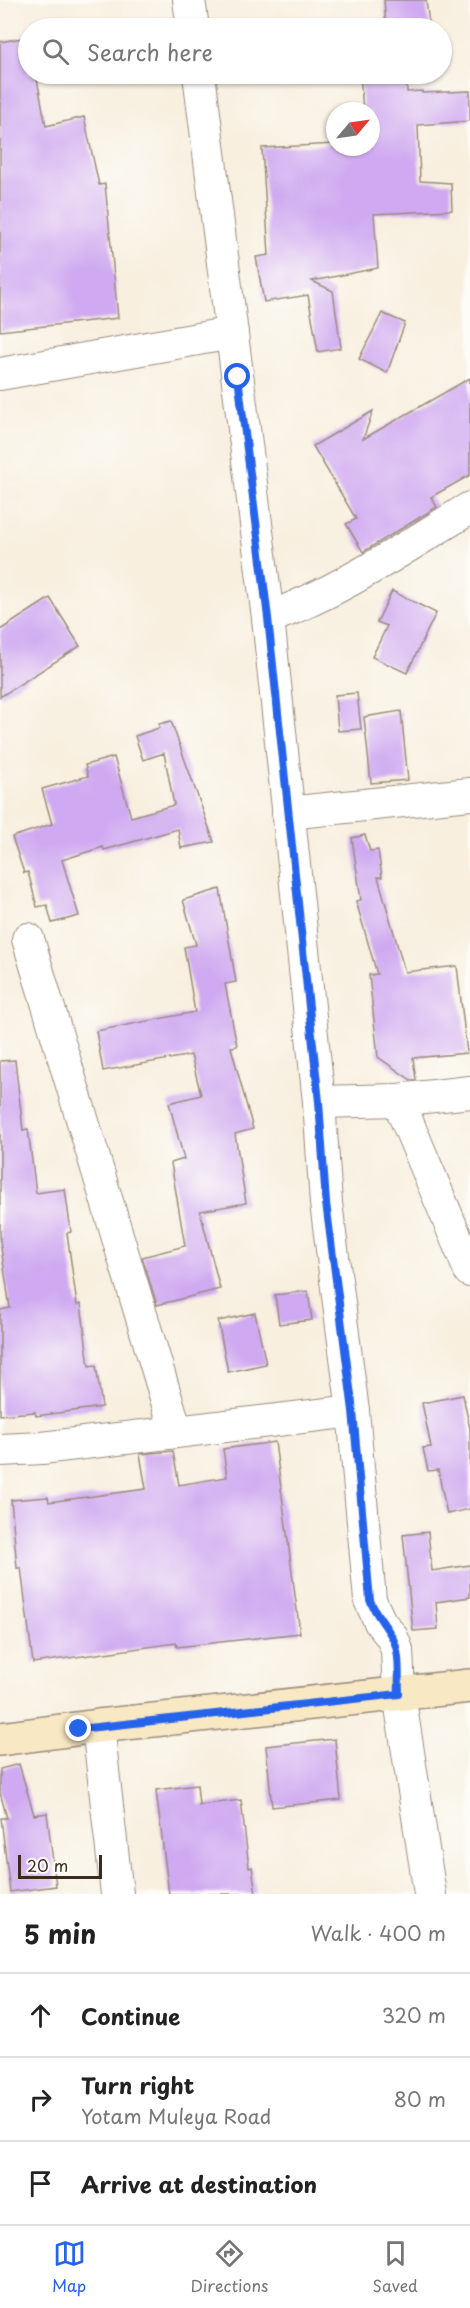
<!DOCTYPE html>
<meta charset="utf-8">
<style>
body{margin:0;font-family:"Playpen Sans",sans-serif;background:#f6f6f6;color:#222}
.compass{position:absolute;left:326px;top:102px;width:54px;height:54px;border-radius:50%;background:#fff;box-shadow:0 2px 4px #0004;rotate:61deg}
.scale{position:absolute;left:18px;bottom:15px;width:84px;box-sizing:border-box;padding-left:6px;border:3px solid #3b2a1e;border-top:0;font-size:16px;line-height:21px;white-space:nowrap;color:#3b2a1e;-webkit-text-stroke:4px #fdfcf7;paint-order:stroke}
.stop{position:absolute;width:18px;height:18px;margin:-14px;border:4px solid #2563eb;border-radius:50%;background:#fff}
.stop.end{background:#2563eb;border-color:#fff;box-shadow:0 2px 6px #0008}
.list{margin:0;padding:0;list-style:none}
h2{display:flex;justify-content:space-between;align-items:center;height:78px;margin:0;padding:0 24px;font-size:26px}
h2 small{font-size:20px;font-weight:400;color:#767676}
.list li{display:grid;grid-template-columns:39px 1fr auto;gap:18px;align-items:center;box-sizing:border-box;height:84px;padding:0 24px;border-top:2px solid #e0e0e0}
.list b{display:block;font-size:22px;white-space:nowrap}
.list p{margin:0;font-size:20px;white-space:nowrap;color:#767676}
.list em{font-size:20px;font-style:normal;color:#767676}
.icon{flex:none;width:33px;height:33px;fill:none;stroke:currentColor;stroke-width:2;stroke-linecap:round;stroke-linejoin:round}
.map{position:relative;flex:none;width:470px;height:1894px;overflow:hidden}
.search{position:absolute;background:#fff;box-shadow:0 2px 4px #0004;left:18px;right:18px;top:18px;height:66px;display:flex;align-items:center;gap:15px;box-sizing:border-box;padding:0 21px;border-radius:33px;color:#767676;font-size:22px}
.sheet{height:330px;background:#fff}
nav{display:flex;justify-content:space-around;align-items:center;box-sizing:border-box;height:84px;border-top:2px solid #e0e0e0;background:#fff;font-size:16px;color:#767676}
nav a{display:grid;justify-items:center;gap:3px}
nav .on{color:#2563eb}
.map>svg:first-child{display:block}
</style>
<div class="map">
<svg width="470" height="1894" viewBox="0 0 470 1894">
<rect width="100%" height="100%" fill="#fdfcf7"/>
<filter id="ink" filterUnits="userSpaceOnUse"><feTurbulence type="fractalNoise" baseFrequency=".0167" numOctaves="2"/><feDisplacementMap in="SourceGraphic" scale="12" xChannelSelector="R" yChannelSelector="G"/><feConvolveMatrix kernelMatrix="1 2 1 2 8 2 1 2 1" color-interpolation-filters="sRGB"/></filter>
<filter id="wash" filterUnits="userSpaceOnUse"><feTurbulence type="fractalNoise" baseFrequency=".008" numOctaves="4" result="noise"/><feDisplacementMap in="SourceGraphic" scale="24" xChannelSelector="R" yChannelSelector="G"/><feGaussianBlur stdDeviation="1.35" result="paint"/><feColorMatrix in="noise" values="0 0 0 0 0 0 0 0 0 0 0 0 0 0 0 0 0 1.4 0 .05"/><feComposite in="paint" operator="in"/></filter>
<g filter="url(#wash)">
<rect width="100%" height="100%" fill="#f8efdf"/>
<g id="blocks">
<!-- building -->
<g fill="#cfa9f1">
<path d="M384,0H426L429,24L386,28Z"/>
<path d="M28,37V74H36L46,126L84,117L99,185L105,184L118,318L0,331V42Z"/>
<path d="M360,74H406L407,92L422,91V93L470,91V121L418,125L420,181L451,183L452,210L374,214L378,268L312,281L333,291L341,348L318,352L308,295L264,302L256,257L269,255L262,148L335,144V147H371V111H363Z"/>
<path d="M382,313L405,323L387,373L359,359Z"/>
<path d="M470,378V475L431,497L437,507L363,552L346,524L356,519L313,446L373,411L363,439Z"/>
<path d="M392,591L436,613L407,673L372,657L387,626L377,622Z"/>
<path d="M50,598L80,646L0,697V630Z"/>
<path d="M357,693L361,729L338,731L335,695Z"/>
<path d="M401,711L408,780L371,783L364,717Z"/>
<path d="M171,721L214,842L181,848L178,829L104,850L103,847L62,860L79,916L52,923L47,905L37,907L28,872L24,873L12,837L52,824L42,789L88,776L85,765L114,757L131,817L174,805L164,753L143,760L135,736L159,728V724Z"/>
<path d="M365,835L370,851L378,850L382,877H378L405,972L457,966L467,1053L413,1058L416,1080H411L378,1057L369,975L377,974L356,901L361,900L352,838Z"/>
<path d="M220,889L236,982L225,984L237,1046L231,1047L253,1129L235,1134L246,1203L200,1211L220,1289L157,1305L142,1257L185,1246L171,1163L184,1159L169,1103L201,1095L191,1055L103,1071L96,1031L195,1012L184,947L196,945L183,900Z"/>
<path d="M15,1060L23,1130L28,1129L36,1193L65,1189L71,1232L67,1233L77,1305L81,1304L89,1366L96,1365L102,1407L36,1416L35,1412L0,1415V1310L10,1308L0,1241V1061Z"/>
<path d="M308,1291L312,1320L279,1324L275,1295Z"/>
<path d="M255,1313L266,1364L228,1372L218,1321Z"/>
<path d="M463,1395L470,1429V1509L447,1514L438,1470L428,1471L423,1448L431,1447L422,1403Z"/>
<path d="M275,1442L300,1633L177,1647L176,1643L33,1663L21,1568H17L11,1500L48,1497L49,1502L146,1489L140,1454L173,1451L179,1485L227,1477L223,1449Z"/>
<path d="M428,1532L432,1571L470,1565V1597L436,1602L438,1629L413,1631L403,1535Z"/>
<path d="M335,1739L341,1800L272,1807L266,1746Z"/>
<path d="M19,1764L34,1815L47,1813L56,1886L10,1892L1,1818H7L0,1793V1769Z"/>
<path d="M197,1785L199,1805L241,1800L249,1868L252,1867L256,1894H169L156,1790Z"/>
</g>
</g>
</g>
<g filter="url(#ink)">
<use href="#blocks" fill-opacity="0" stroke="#9a8c7e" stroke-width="1.5"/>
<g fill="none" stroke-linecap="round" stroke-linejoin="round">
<!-- street casing -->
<g stroke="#9a8c7e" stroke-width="34">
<g id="street">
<path d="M189,0L193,28"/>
<path d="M199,74L268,618L319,1102L326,1203L353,1411L370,1600L380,1622L392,1637L397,1650L399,1694L430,1894"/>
<path d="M0,374L232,333"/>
<path d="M268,618C341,591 404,548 470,508"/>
<path d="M288,813L470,794"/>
<path d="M28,939L176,1431"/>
<path d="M398,1100L470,1271"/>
<path d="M319,1102L398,1100L470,1092"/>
<path d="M0,1450L42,1448L353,1411"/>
<path d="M98,1726L117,1894"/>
</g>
</g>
<!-- secondary casing -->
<g stroke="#9a8c7e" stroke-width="36">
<path id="secondary" d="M0,1739L98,1726L470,1686"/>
</g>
<!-- street -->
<use href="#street" stroke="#fff" stroke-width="32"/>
<!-- secondary -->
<use href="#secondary" stroke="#f8e8c3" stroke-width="33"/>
</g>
</g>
<g fill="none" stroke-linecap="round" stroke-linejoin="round" filter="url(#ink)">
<!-- route -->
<path stroke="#2563eb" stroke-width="8" d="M79,1729L399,1694C398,1676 401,1652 392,1637C385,1624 375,1614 370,1600L353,1411L326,1203L319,1102L268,618L238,377"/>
</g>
</svg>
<svg class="compass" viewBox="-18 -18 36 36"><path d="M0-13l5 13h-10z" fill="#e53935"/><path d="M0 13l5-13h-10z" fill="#767676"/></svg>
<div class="scale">20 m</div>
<div class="stop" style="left:238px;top:377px"></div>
<div class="stop end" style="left:79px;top:1729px"></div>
<div class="search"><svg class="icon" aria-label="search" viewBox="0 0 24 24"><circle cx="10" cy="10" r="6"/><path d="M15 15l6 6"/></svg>Search here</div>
</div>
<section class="sheet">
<h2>5 min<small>Walk · 400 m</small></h2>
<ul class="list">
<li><svg class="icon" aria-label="ahead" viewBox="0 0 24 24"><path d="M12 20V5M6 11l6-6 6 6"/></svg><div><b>Continue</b></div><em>320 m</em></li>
<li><svg class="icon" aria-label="right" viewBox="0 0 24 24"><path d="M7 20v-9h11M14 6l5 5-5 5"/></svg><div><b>Turn right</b><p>Yotam Muleya Road</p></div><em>80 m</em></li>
<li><svg class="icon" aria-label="arrive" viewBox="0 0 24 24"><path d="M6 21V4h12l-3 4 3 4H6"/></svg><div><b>Arrive at destination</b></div></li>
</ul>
</section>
<nav>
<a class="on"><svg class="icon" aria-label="map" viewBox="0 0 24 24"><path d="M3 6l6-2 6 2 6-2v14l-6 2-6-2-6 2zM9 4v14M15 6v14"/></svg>Map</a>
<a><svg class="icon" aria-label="directions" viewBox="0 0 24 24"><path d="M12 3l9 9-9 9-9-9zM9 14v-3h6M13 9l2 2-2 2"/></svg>Directions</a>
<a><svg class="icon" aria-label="saved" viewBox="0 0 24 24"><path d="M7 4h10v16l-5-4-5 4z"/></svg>Saved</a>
</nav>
